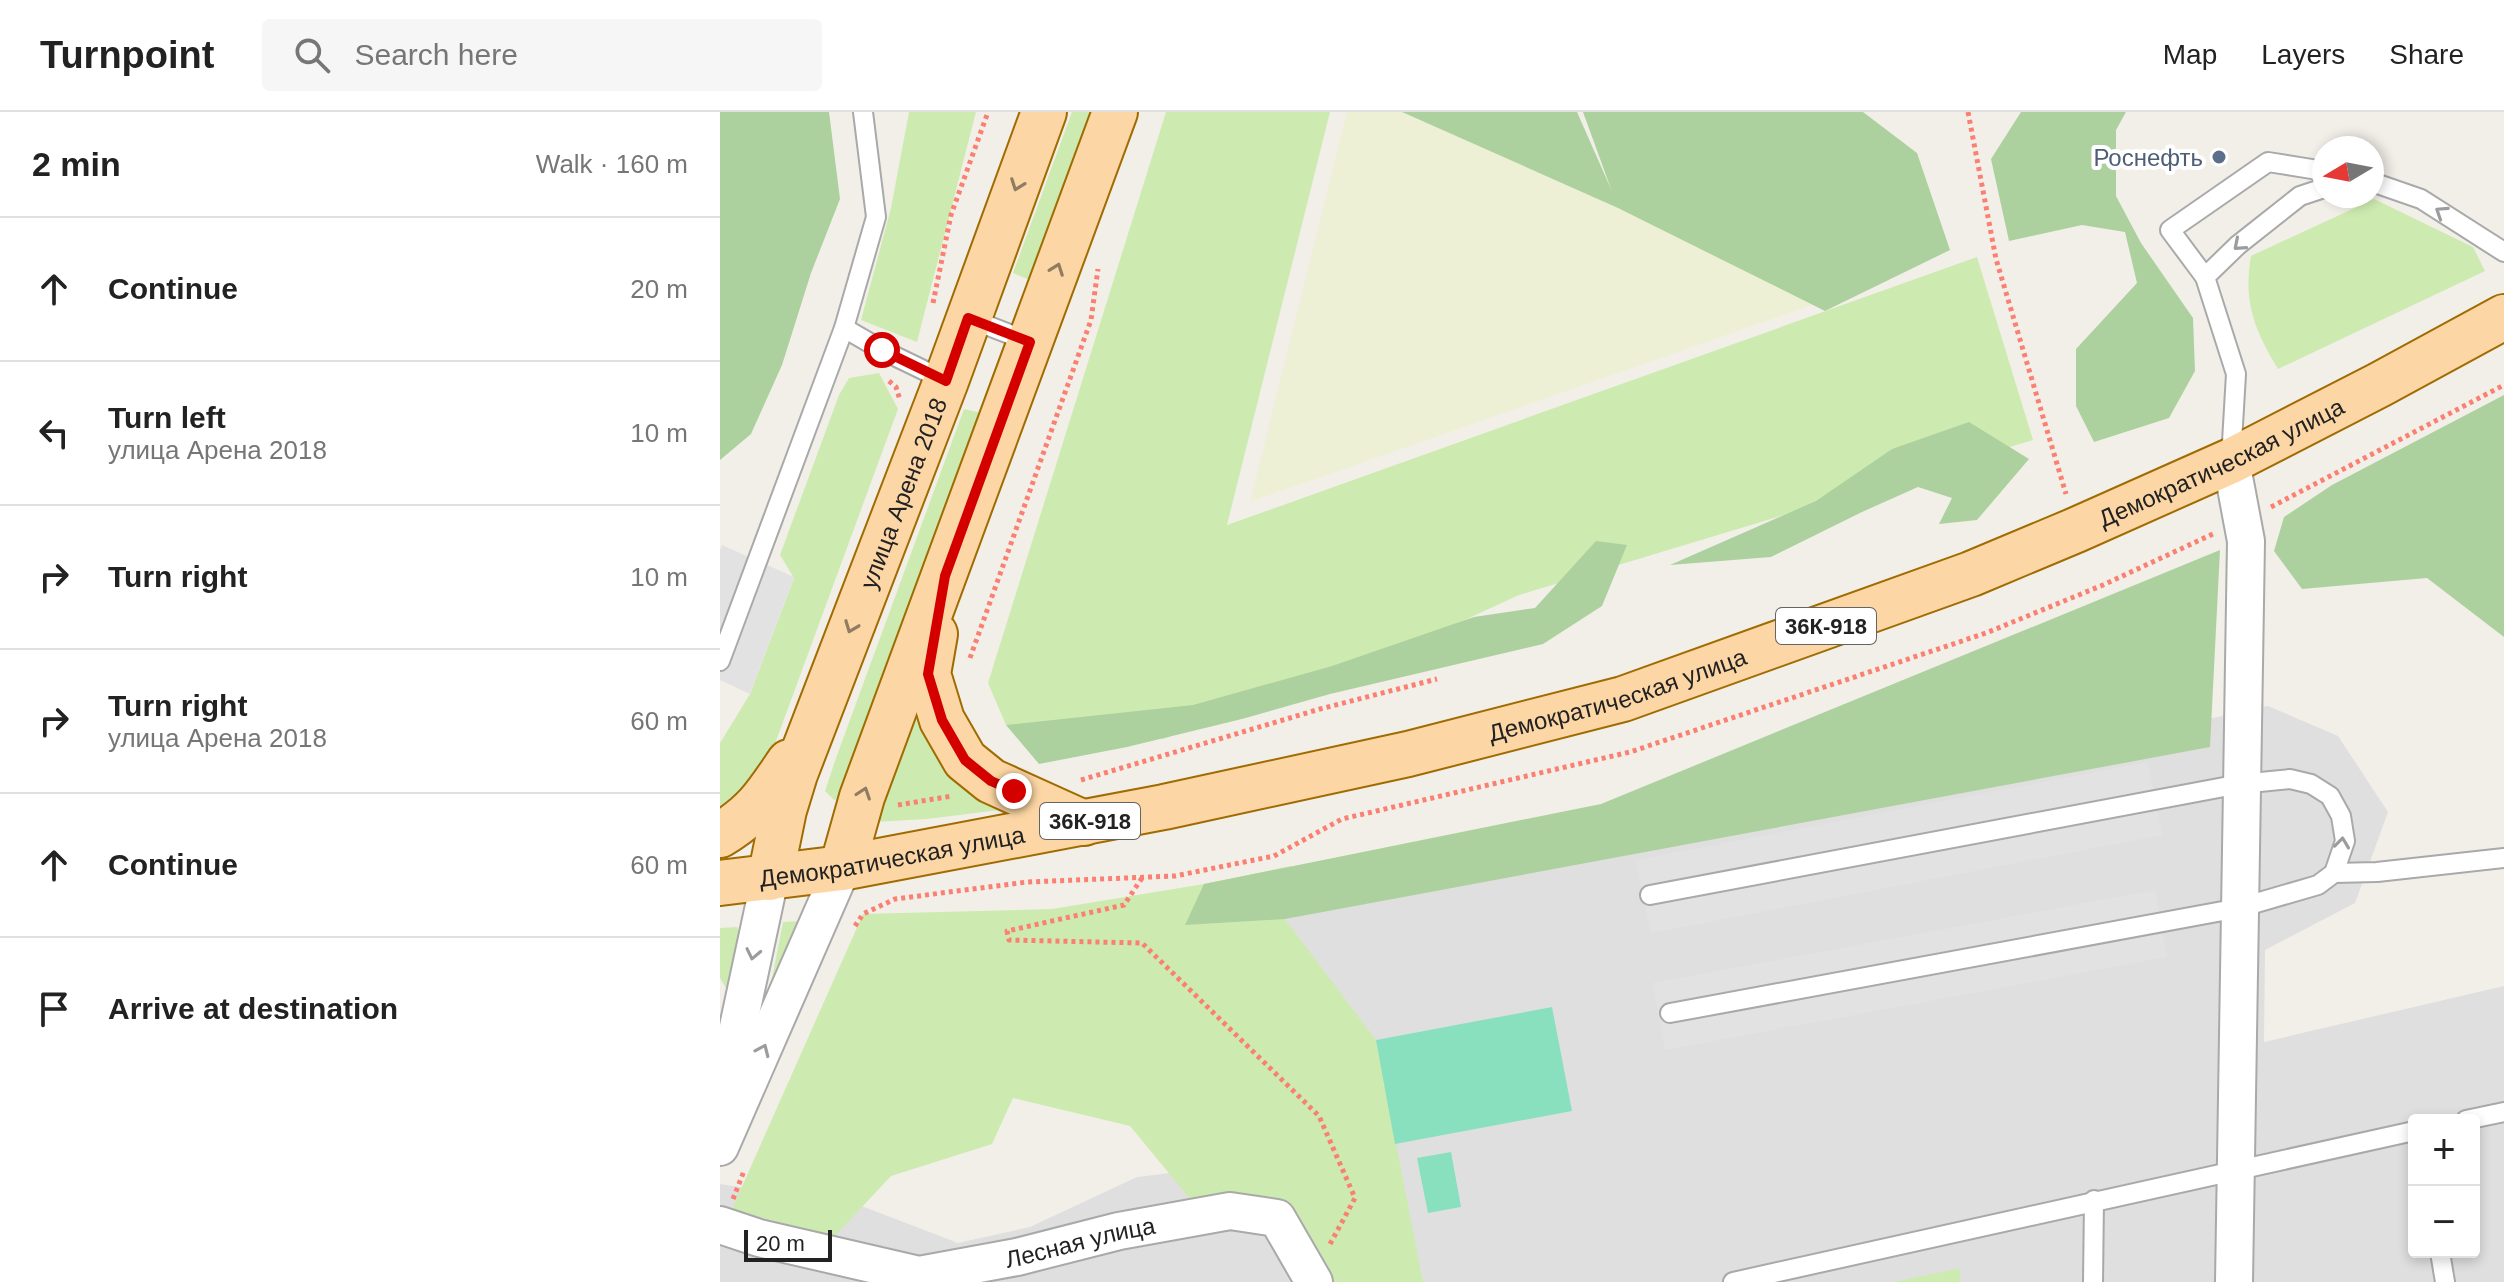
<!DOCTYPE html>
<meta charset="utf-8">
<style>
body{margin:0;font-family:Arial,sans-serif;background:#f6f6f6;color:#222}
.controls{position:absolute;right:24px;bottom:24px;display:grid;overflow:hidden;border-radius:8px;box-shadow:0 4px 12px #0003}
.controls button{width:72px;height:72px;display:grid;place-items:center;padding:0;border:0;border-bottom:2px solid #e0e0e0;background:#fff;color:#222;font:40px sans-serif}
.compass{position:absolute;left:1592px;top:24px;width:72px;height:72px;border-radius:50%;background:#fff;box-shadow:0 4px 12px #0003;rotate:260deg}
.scale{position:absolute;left:24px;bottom:20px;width:88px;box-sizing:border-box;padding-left:8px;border:4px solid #222;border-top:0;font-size:22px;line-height:28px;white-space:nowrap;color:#222;-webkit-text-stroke:6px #fff;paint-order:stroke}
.stop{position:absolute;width:24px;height:24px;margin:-18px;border:6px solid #d40000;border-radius:50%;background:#fff}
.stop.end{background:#d40000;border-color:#fff;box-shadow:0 2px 8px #0008}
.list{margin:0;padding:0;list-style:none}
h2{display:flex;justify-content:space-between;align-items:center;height:104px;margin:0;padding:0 32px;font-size:34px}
h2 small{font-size:26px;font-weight:400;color:#767676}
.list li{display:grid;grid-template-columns:52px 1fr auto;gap:24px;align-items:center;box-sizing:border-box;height:144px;padding:0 32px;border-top:2px solid #e0e0e0}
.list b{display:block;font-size:30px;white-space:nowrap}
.list p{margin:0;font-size:26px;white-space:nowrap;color:#767676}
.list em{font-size:26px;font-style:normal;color:#767676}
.icon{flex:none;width:44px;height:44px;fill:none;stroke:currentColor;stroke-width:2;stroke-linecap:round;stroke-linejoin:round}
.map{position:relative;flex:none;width:1784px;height:1170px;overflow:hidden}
header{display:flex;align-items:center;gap:48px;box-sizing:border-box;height:112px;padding:0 40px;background:#fff;border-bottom:2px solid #e0e0e0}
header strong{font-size:38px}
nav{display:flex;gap:44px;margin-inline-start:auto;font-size:28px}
.search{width:560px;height:72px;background:#f6f6f6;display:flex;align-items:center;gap:20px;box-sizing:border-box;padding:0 28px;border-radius:8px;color:#767676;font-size:30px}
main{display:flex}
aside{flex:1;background:#fff}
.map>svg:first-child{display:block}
</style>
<header>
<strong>Turnpoint</strong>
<div class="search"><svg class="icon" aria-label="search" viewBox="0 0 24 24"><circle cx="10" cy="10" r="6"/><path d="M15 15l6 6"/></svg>Search here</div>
<nav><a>Map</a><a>Layers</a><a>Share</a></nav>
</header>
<main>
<aside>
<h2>2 min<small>Walk · 160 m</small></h2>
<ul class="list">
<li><svg class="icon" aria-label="ahead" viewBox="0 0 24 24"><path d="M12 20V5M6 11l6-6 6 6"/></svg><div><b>Continue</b></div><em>20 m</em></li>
<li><svg class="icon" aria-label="left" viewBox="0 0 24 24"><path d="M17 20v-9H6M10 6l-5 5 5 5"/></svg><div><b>Turn left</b><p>улица Арена 2018</p></div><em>10 m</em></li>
<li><svg class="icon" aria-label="right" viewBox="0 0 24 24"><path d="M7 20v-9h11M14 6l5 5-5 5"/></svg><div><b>Turn right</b></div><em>10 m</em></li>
<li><svg class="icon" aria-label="right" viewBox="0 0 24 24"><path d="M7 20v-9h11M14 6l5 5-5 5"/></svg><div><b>Turn right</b><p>улица Арена 2018</p></div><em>60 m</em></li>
<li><svg class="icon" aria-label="ahead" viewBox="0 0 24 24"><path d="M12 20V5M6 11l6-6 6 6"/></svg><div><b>Continue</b></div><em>60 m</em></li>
<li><svg class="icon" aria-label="arrive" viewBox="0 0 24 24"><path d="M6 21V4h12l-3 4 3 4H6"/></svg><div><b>Arrive at destination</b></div></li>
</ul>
</aside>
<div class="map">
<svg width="1784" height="1170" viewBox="0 0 1784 1170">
<rect width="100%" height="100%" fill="#f2efe9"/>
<!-- residential -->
<path fill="#e0dfdf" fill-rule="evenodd" d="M1548,594L1618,624L1668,700L1635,791L1545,838L1544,930L1784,874V1170H0V1072L139,1093L238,1131L310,1115L417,1065L591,1044L565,807ZM1694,1008H1754V1140H1694Z"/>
<!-- farmland -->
<path fill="#eef0d5" d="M627,0H691L1101,190L530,390Z"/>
<!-- grass -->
<g fill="#cdebb0">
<path d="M189,0H256L197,230L141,208L171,96Z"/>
<path d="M352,0H374L312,169L293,161Z"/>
<path d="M446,0H610L507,413L1257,145L1313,328L799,483L638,557L443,627L286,613L268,571Z"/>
<path d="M1654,87L1753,135L1765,159L1558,257C1534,217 1523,190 1531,144Z"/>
<path d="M159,261L178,297L45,659L0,704V631L30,582L74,466L60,443L119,283L129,266Z"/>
<path d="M244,297L266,302L125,684L114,688L105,679L116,646Z"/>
<path d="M205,579L296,696L207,707L154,710Z"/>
<path d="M571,754L565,807L656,928L703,1170H585L537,1103L471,1088L410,1014L293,986L272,1032L171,1064L113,1126L12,1097L143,802L332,797L484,772Z"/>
<path d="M81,809L41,923L63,810Z"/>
<path d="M17,815L21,824L12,886L0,866V816Z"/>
<path d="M1240,1156V1170H1173Z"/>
</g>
<!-- forest -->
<g fill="#add19e">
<path d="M0,0H109L120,87L91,161L62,253L31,322L0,348Z"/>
<path d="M682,0H857L891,77L863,0H1143L1197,41L1230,138L1105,199L898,96Z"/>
<path d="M1301,0H1406L1396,18V84L1421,131L1473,206L1475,259L1449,306L1374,330L1356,294V237L1417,171L1405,120L1362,113L1289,129L1271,47Z"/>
<path d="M1784,283V525L1707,466L1582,477L1554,439L1564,405L1612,373Z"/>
<path d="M1249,310L1309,347L1257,408L1219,412L1232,386L1198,375L1142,400L1051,445L950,453L1096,389L1172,337Z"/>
<path d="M876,429L907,433L882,494L823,532L610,582L522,607L407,635L319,652L286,613L473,593L612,554L754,505L815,496Z"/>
<path d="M1500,438L1490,635L565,807L465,813L484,772L881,692Z"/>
</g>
<!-- pitch -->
<g fill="#88e0be">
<path d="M832,895L852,999L675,1032L656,928Z"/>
<path d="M731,1040L741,1095L708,1101L697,1046Z"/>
</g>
<!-- parking -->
<g fill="#e2e2e2">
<path d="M2,433L74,465L30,582L0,568V438Z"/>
<path d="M1428,650L1442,723L931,821L916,748Z"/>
<path d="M1435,778L1447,845L945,938L933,871Z"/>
</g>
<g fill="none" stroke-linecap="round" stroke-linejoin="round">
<!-- service casing -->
<g stroke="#a9a9a9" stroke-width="22">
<g id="service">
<path d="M1652,70L1701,87L1784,140"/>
<path d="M1485,165L1450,118L1548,50L1604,59"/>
<path d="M248,206L310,230"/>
<path d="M124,216L162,238L226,269"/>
<path d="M1511,347L1516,262L1485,165L1518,133L1580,84L1604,76"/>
<path d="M0,549L124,216L156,105L143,0"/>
<path d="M1614,761L1657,760L1784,746"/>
<path d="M930,783L1520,672L1570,667L1591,672L1610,684L1621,704L1625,729L1614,761L1598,773L1519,796L950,901"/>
<path d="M1746,1008L1784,1000"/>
<path d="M1720,1140L1725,1170"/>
<path d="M1013,1170L1694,1019"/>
<path d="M1373,1170L1374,1088"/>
</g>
</g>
<!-- minor casing -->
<g stroke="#a9a9a9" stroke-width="40">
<g id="minor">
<path d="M1511,349L1526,429L1514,1170"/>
<path d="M0,999L50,766"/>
<path d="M0,1035L122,756"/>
<path id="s1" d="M0,1113L39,1126L199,1163L297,1145L399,1119L510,1099L557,1106L594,1170"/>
</g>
</g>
<!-- primary casing -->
<g stroke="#a06b00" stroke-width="48">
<g id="primary">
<path d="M215,522L208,562L222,608L245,648L271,669L364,711"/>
<path d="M0,723C36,701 46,684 69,650"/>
<path d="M122,756L142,685L395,0"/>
<path id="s2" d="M50,766L64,698L75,662L226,269L324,0"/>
<path id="s3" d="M0,771L122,756L444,695L688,642L903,587L1251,462L1356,418L1511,349L1659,273L1784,205"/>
</g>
</g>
<!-- path -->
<g stroke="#fa8072" stroke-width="5" stroke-dasharray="4 4" stroke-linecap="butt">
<path d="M1248,0L1276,147L1346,382"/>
<path d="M213,191L231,103L268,0"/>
<path d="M169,269L176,275L180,288"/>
<path d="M1551,395L1784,273"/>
<path d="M250,546L371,208L378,157"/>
<path d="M361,668L600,597L717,567"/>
<path d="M178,693L232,684"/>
<path d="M422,766L404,793L287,819L289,828L422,831L599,1004L635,1086L609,1134"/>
<path d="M135,814L143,802L175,787L307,770L455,764L554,744L622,707L910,640L1266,521L1383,473L1495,421"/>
<path d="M13,1087L24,1059"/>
</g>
<!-- service -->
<use href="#service" stroke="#fff" stroke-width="18"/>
<!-- minor -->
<use href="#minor" stroke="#fff" stroke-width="36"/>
<!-- primary -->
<use href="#primary" stroke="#fcd6a4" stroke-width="44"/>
</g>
<!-- one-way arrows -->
<defs><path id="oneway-chevron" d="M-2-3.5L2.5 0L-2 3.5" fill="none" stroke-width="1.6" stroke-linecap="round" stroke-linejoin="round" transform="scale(2)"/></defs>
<g stroke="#8f7c63">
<use href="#oneway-chevron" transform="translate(297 73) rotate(110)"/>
<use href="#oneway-chevron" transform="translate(337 157) rotate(-70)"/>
<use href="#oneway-chevron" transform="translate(131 515) rotate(111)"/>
<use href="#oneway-chevron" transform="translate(144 681) rotate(-71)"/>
</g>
<g stroke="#9c9c9c">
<use href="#oneway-chevron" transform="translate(1721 100) rotate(-147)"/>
<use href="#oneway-chevron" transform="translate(1519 133) rotate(139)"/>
<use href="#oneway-chevron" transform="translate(1622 731) rotate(-83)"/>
<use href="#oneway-chevron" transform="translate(33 842) rotate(102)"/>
<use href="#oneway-chevron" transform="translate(43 938) rotate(-66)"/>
</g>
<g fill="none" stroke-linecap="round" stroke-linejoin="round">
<!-- route -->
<path stroke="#d40000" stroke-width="10" d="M162,238L226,269L248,206L310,230L225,464L208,562L222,608L245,648L271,669L294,679"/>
</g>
<!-- markers -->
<circle fill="#5c6f8a" stroke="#fff" stroke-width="3" cx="1499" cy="45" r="8"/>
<g text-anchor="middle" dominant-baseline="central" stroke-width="8" stroke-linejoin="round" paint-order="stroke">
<!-- shield labels -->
<g fill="#fff" stroke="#646464" stroke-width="2">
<rect x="1056" y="496" width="100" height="36" rx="6"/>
<rect x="320" y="691" width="100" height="36" rx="6"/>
</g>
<g font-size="22" font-weight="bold" fill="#222">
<text x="1106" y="514">36К-918</text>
<text x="370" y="709">36К-918</text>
</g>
<!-- service labels -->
<g font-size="24" fill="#4e5e75" stroke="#fff" text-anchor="end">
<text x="1483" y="45">Роснефть</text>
</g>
<!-- street labels -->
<g font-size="24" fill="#222" stroke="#fff">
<text stroke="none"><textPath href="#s3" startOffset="1566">Демократическая улица</textPath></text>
<text stroke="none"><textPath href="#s2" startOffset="408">улица Арена 2018</textPath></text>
<text stroke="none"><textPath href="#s3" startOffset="918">Демократическая улица</textPath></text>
<text stroke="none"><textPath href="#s3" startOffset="174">Демократическая улица</textPath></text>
<text stroke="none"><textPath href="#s1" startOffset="370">Лесная улица</textPath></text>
</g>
</g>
</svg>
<div class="controls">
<button>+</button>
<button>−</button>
</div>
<svg class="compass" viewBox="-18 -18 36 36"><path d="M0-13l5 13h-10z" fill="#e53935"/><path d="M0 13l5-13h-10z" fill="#767676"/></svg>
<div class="scale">20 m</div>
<div class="stop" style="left:162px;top:238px"></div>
<div class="stop end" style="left:294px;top:679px"></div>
</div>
</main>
